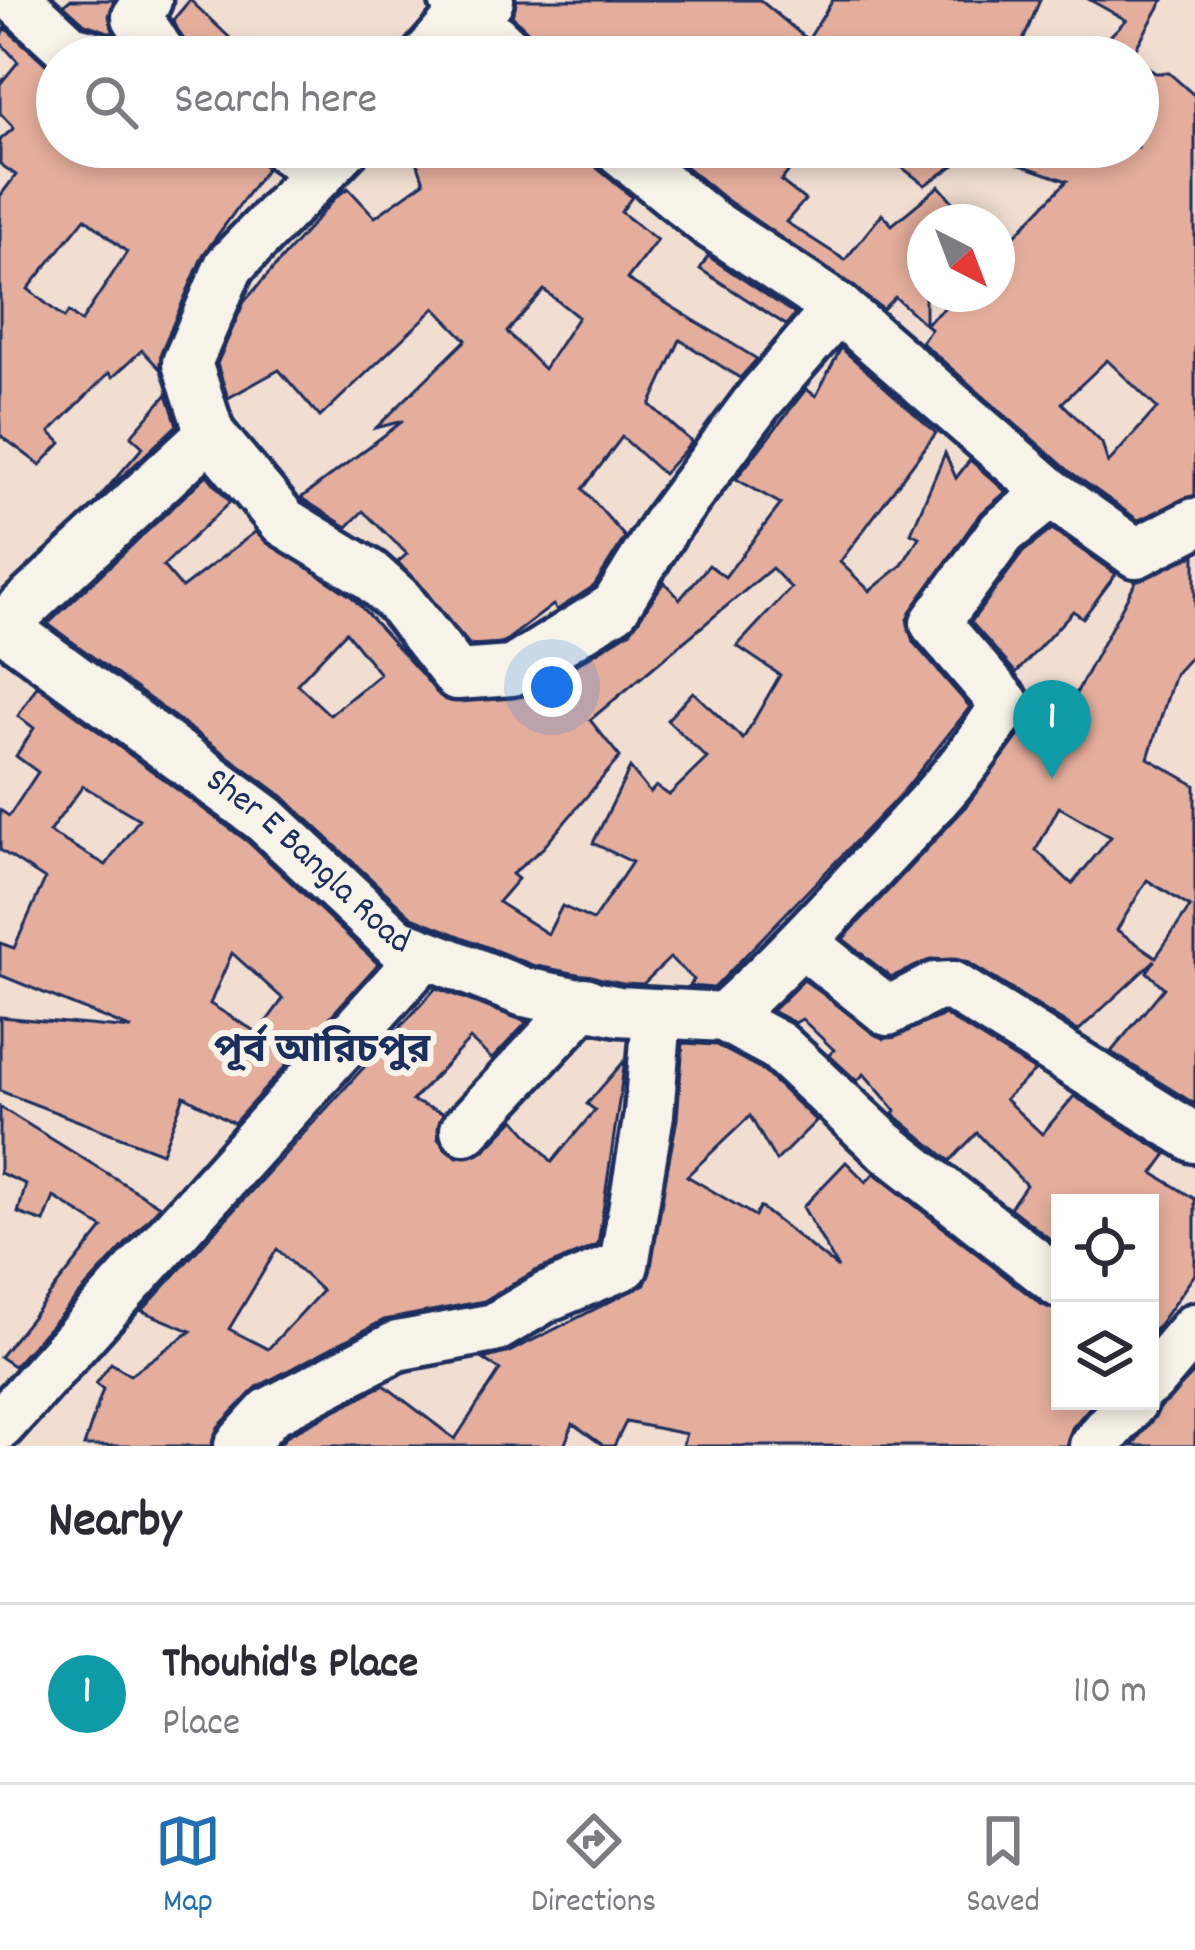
<!DOCTYPE html>
<meta charset="utf-8">
<style>
body{margin:0;font-family:Dekko,"Noto Sans Bengali",sans-serif;background:#f2f2f3;color:#2b2b33}
.controls{position:absolute;right:36px;bottom:36px;display:grid;overflow:hidden;border-radius:0px;box-shadow:0 6px 18px #0003}
.controls button{width:108px;height:108px;display:grid;place-items:center;padding:0;border:0;border-bottom:3px solid #e1e1e2;background:#fff;color:#2b2b33;font:60px sans-serif}
.compass{position:absolute;left:907px;top:204px;width:108px;height:108px;border-radius:50%;background:#fff;box-shadow:0 6px 18px #0003;rotate:138deg}
.you{position:absolute;left:552px;top:687px;width:42px;height:42px;margin:-30px;border:9px solid #fff;border-radius:50%;background:#1a73e8;box-shadow:0 0 0 18px #1a73e833}
.badge{display:grid;place-items:center;width:78px;height:78px;border-radius:50%;background:#1f6fb2;color:#fff;font-size:39px;font-weight:700}
.pin{position:absolute;translate:-50% -99px;filter:drop-shadow(0 3px 6px #0008)}
.pin::after{content:'';position:absolute;top:63px;width:42px;height:36px;background:inherit;clip-path:polygon(0 0,100% 0,50% 100%)}
.list{margin:0;padding:0;list-style:none}
h2{display:flex;justify-content:space-between;align-items:center;height:156px;margin:0;padding:0 48px;font-size:51px}
h2 small{font-size:39px;font-weight:400;color:#7c7c81}
.list li{display:grid;grid-template-columns:78px 1fr auto;gap:36px;align-items:center;box-sizing:border-box;height:180px;padding:0 48px;border-top:3px solid #e1e1e2}
.list b{display:block;font-size:45px;white-space:nowrap}
.list p{margin:0;font-size:39px;white-space:nowrap;color:#7c7c81}
.list em{font-size:39px;font-style:normal;color:#7c7c81}
.icon{flex:none;width:66px;height:66px;fill:none;stroke:currentColor;stroke-width:2;stroke-linecap:round;stroke-linejoin:round}
.map{position:relative;flex:none;width:1195px;height:1446px;overflow:hidden}
.search{position:absolute;background:#fff;box-shadow:0 6px 18px #0003;left:36px;right:36px;top:36px;height:132px;display:flex;align-items:center;gap:30px;box-sizing:border-box;padding:0 42px;border-radius:66px;color:#7c7c81;font-size:45px}
.sheet{height:336px;background:#fff}
nav{display:flex;justify-content:space-around;align-items:center;box-sizing:border-box;height:168px;border-top:3px solid #e1e1e2;background:#fff;font-size:33px;color:#7c7c81}
nav a{display:grid;justify-items:center;gap:6px}
nav .on{color:#1f6fb2}
.map>svg:first-child{display:block}
</style>
<div class="map">
<svg width="1195" height="1446" viewBox="0 0 1195 1446">
<rect width="100%" height="100%" fill="#f2ded1"/>
<filter id="ink" filterUnits="userSpaceOnUse"><feTurbulence type="fractalNoise" baseFrequency=".00833" numOctaves="2"/><feDisplacementMap in="SourceGraphic" scale="24" xChannelSelector="R" yChannelSelector="G"/><feConvolveMatrix kernelMatrix="1 2 1 2 8 2 1 2 1" color-interpolation-filters="sRGB"/></filter>
<g filter="url(#ink)">
<!-- building -->
<g fill="#e5ae9c" stroke="#1b2f5e" stroke-width="3" fill-rule="evenodd">
<path d="M70,0H114L109,16L114,34L85,24L64,5Z"/>
<path d="M190,0L250,57H191L173,20Z"/>
<path d="M517,0H760L808,40L833,0H1040L1016,57H542L534,37L512,16Z"/>
<path d="M1090,0H1163L1131,57H1089L1126,20Z"/>
<path d="M5,28L57,74V147H256L266,169L203,255L161,352L160,369L142,350L113,377L109,373L50,432L61,443L40,465L0,435V196L16,175L0,164V140L14,128L0,113V84L18,62L0,42ZM85,218L127,252L81,322L69,312L64,318L28,289Z"/>
<path d="M1138,59L1155,73H1169L1195,96V495L1138,520L1069,471L921,342L931,329L925,324L961,294H997V254L1067,181L977,150L925,185L875,147H1138ZM1107,360L1157,408L1108,463L1102,443L1062,403Z"/>
<path d="M412,147H588L597,168L632,197L621,212L657,240L627,279L757,359L740,378L680,340L650,405L692,442L663,474L622,437L583,489L625,537L594,586L557,610L553,605L503,643L470,645L398,562L407,554L363,511L347,527L301,498L403,421L376,428L466,340L435,308L320,417L279,370L228,398L217,364L244,302L336,197L348,188L375,217L424,182ZM544,290L578,317L544,369L507,332Z"/>
<path d="M673,147H807L781,181L805,200L786,222L845,260L882,214L892,225L939,186L971,222H925V324L895,297L883,309L724,198L668,152Z"/>
<path d="M708,256L795,314L786,325L700,269Z"/>
<path d="M841,348L936,433L840,562L870,591L902,565L919,537L911,533L945,453L956,478L970,460L1006,492L979,515L907,619L913,642L970,707L903,792L714,988L689,986L694,980L670,958L643,984L623,983L532,965L412,917L282,796L48,624L207,475L230,502L163,566L182,588L255,532L352,597L445,700L526,696L631,631L664,582L680,599L709,565L725,577L781,504L736,479L806,389L816,396ZM772,568L791,588L737,646L780,675L743,739L693,692L667,720L707,758L669,795L656,786L650,793L630,768L593,843L632,862L593,920L562,906L548,934L498,902L518,879L512,874L543,848L620,757L590,720ZM346,632L380,674L330,715L297,684Z"/>
<path d="M167,394L177,425L97,500L143,447L131,436Z"/>
<path d="M1052,529L1116,574L1083,618L1073,611L1016,673L971,622L1023,552Z"/>
<path d="M1195,555V652L1175,674L1148,758L1195,785V1104L1111,1052L1164,988L1147,972L1155,960L1078,1031L966,961L932,959L891,977L843,939L963,810L1020,734L1046,750L1136,581ZM1059,807L1111,837L1072,884L1036,850ZM1147,880L1190,907L1156,957L1117,930Z"/>
<path d="M37,686L247,841L378,964L234,1123L184,1096L162,1153L0,1091V1017L132,1029L0,975V943L14,948L45,879L0,850V810L9,816L38,772L16,756L34,728L18,716ZM83,786L139,819L106,865L49,832ZM232,953L283,999L258,1033L210,1004Z"/>
<path d="M804,980L884,1039L945,1015L1035,1071L1005,1099L1042,1134L1074,1096L1167,1154L1153,1173L1195,1199V1274L1150,1337V1203H1060V1247L1010,1208L1026,1185L977,1133L950,1161L893,1114L896,1111L864,1074L857,1081L829,1055L834,1050L802,1019L795,1023L772,1011Z"/>
<path d="M436,988L527,1022L492,1059L470,1039L412,1101L443,1113L438,1139L457,1157L485,1150L515,1119L552,1162L595,1110L587,1104L625,1060L598,1245L535,1271L484,1301L384,1320L257,1387L218,1427L211,1446H84L103,1389L96,1384L111,1363L130,1375L191,1331L142,1311ZM277,1249L322,1291L268,1349L229,1329Z"/>
<path d="M683,1043L716,1045L761,1069L816,1121L776,1161L750,1116L687,1176L755,1216L760,1207L838,1268L803,1207L846,1162L866,1182L874,1173L1042,1305L1060,1311V1401H1095L1072,1428L1066,1446H682L686,1434L626,1422L614,1446H604L573,1424L564,1446H278L288,1435L384,1385L455,1439L500,1370L483,1359L509,1352L645,1284L677,1119Z"/>
<path d="M0,1107L160,1206L14,1366L0,1357L103,1228L54,1197L44,1222L18,1213L26,1184L0,1173Z"/>
<path d="M1195,1372V1446H1132L1161,1407Z"/>
</g>
<g fill="none" stroke-linecap="round" stroke-linejoin="round">
<!-- minor casing -->
<g stroke="#1b2f5e" stroke-width="57">
<g id="minor">
<path d="M17,0L71,50L98,57"/>
<path d="M147,0L137,17L163,57"/>
<path d="M454,0L514,57"/>
<path d="M426,57L464,13L489,0"/>
<path d="M284,147L321,173"/>
<path d="M345,147L229,266L187,363L210,434L284,522L369,574L399,601L457,675L512,671L615,607L665,526L758,401L838,308"/>
<path d="M616,147L707,221L838,308L1051,493"/>
<path id="s1" d="M0,624L265,819L396,942L524,992L619,1011L724,1017L778,1046L885,1146L1060,1283"/>
<path d="M3,626L210,434"/>
<path d="M804,944L888,1011L935,987L952,986L1195,1138"/>
<path d="M724,1017C776,970 821,921 869,870C919,816 968,768 1005,704L935,623L1002,532L1051,493L1136,553L1195,523"/>
<path d="M465,1130L585,1002"/>
<path d="M1150,1381L1195,1328"/>
<path d="M0,1425L424,955"/>
<path d="M239,1446L270,1412L397,1346L494,1328L546,1297L624,1265L649,1114L657,1016"/>
<path d="M1094,1446L1133,1401"/>
</g>
</g>
<!-- minor -->
<use href="#minor" stroke="#f7f3e8" stroke-width="48"/>
</g>
</g>
<g text-anchor="middle" dominant-baseline="central" stroke-width="12" stroke-linejoin="round" paint-order="stroke">
<!-- street labels -->
<g font-size="36" fill="#1b2f5e" stroke="#f7f3e8">
<text stroke="none"><textPath href="#s1" startOffset="390">Sher E Bangla Road</textPath></text>
</g>
<!-- neighbourhood labels -->
<g font-size="39" font-weight="bold" fill="#1b2f5e" stroke="#f7f3e8">
<text x="322" y="1053">পূর্ব আরিচপুর</text>
</g>
</g>
</svg>
<div class="controls">
<button><svg class="icon" aria-label="locate" viewBox="0 0 24 24"><circle cx="12" cy="12" r="6"/><path d="M12 2v4M12 18v4M2 12h4M18 12h4"/></svg></button>
<button><svg class="icon" aria-label="layers" viewBox="0 0 24 24"><path d="M12 4l9 5-9 5-9-5zM3 14l9 5 9-5"/></svg></button>
</div>
<svg class="compass" viewBox="-18 -18 36 36"><path d="M0-13l5 13h-10z" fill="#e53935"/><path d="M0 13l5-13h-10z" fill="#7c7c81"/></svg>
<div class="you"></div>
<div class="pin badge" style="left:1052px;top:779px;background:#0f9aa8">1</div>
<div class="search"><svg class="icon" aria-label="search" viewBox="0 0 24 24"><circle cx="10" cy="10" r="6"/><path d="M15 15l6 6"/></svg>Search here</div>
</div>
<section class="sheet">
<h2>Nearby<small></small></h2>
<ul class="list">
<li><span class="badge" style="background:#0f9aa8">1</span><div><b>Thouhid's Place</b><p>Place</p></div><em>110 m</em></li>
</ul>
</section>
<nav>
<a class="on"><svg class="icon" aria-label="map" viewBox="0 0 24 24"><path d="M3 6l6-2 6 2 6-2v14l-6 2-6-2-6 2zM9 4v14M15 6v14"/></svg>Map</a>
<a><svg class="icon" aria-label="directions" viewBox="0 0 24 24"><path d="M12 3l9 9-9 9-9-9zM9 14v-3h6M13 9l2 2-2 2"/></svg>Directions</a>
<a><svg class="icon" aria-label="saved" viewBox="0 0 24 24"><path d="M7 4h10v16l-5-4-5 4z"/></svg>Saved</a>
</nav>
